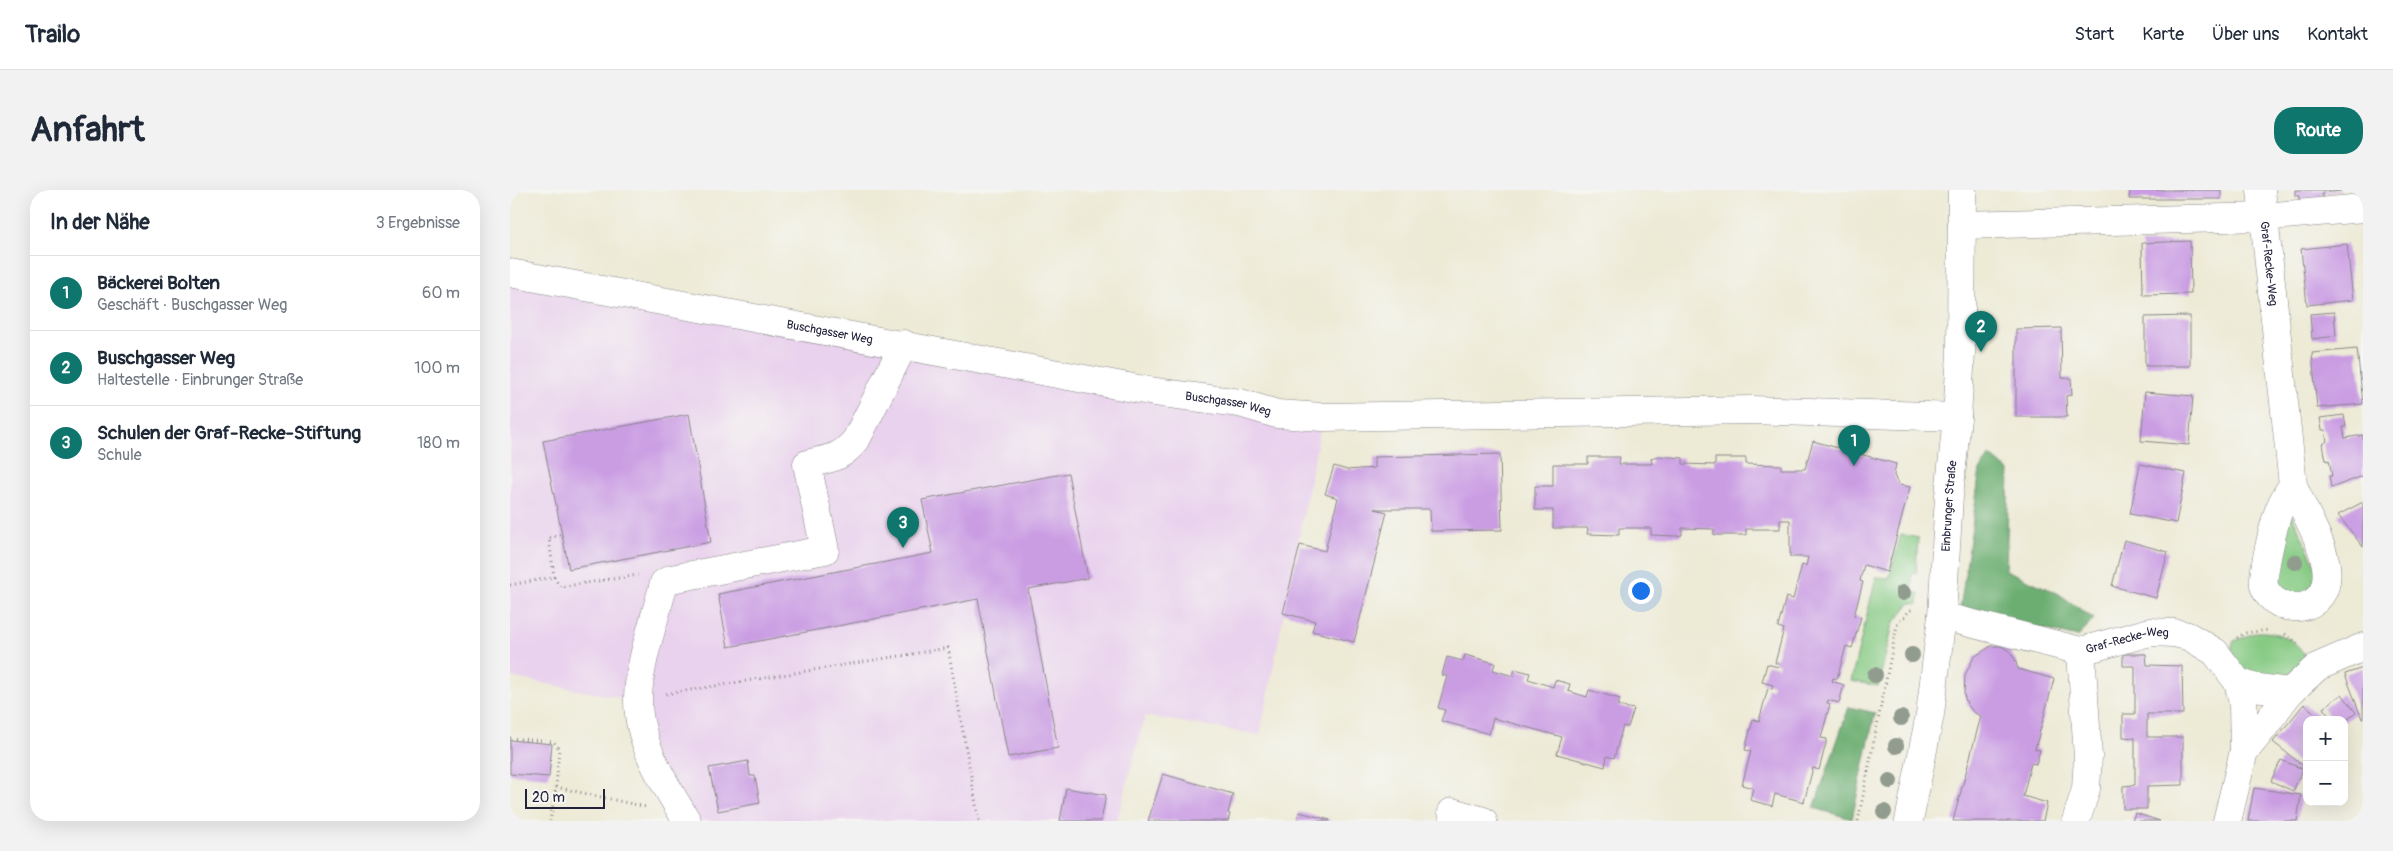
<!DOCTYPE html>
<html lang="de">
<meta charset="utf-8">
<style>
body{margin:0;font-family:Pangolin,sans-serif;background:#f2f2f3;color:#1f2937}
.controls{position:absolute;right:15px;bottom:15px;display:grid;overflow:hidden;border-radius:10px;box-shadow:0 5px 20px #0002}
.controls button{width:45px;height:45px;display:grid;place-items:center;padding:0;border:0;border-bottom:1px solid #e0e1e3;background:#fff;color:#1f2937;font:25px sans-serif}
.scale{position:absolute;left:15px;bottom:12px;width:80px;box-sizing:border-box;padding-left:5px;border:2px solid #22223b;border-top:0;font-size:14px;line-height:18px;white-space:nowrap;color:#22223b;-webkit-text-stroke:4px #f6f6f2;paint-order:stroke}
.you{position:absolute;left:1130px;top:400px;width:18px;height:18px;margin:-12px;border:4px solid #fff;border-radius:50%;background:#1a73e8;box-shadow:0 0 0 8px #1a73e833}
.badge{display:grid;place-items:center;width:32px;height:32px;border-radius:50%;background:#0f766e;color:#fff;font-size:16px;font-weight:700}
.pin{position:absolute;translate:-50% -41px;filter:drop-shadow(0 1px 2px #0008)}
.pin::after{content:'';position:absolute;top:26px;width:18px;height:15px;background:inherit;clip-path:polygon(0 0,100% 0,50% 100%)}
.list{margin:0;padding:0;list-style:none}
h2{display:flex;justify-content:space-between;align-items:center;height:65px;margin:0;padding:0 20px;font-size:21px}
h2 small{font-size:16px;font-weight:400;color:#747a83}
.list li{display:grid;grid-template-columns:32px 1fr auto;gap:15px;align-items:center;box-sizing:border-box;height:75px;padding:0 20px;border-top:1px solid #e0e1e3}
.list b{display:block;font-size:19px;white-space:nowrap}
.list p{margin:0;font-size:16px;white-space:nowrap;color:#747a83}
.list em{font-size:16px;font-style:normal;color:#747a83}
.map{position:relative;flex:none;width:1853px;height:631px;overflow:hidden;border-radius:20px}
header{display:flex;align-items:center;gap:30px;box-sizing:border-box;height:70px;padding:0 25px;background:#fff;border-bottom:1px solid #e0e1e3}
header strong{font-size:24px}
nav{display:flex;gap:28px;margin-inline-start:auto;font-size:18px}
.intro{display:flex;align-items:center;justify-content:space-between;box-sizing:border-box;height:120px;padding:0 30px}
h1{margin:0;font-size:35px}
.button{padding:12px 22px;border-radius:20px;background:#0f766e;color:#fff;font-size:18px;font-weight:700}
main{display:flex;gap:30px;padding:0 30px}
aside{flex:1;background:#fff;border-radius:20px;box-shadow:0 5px 20px #0002}
.map>svg:first-child{display:block}
</style>
<header>
<strong>Trailo</strong>
<nav><a>Start</a><a>Karte</a><a>Über uns</a><a>Kontakt</a></nav>
</header>
<div class="intro"><h1>Anfahrt</h1><a class="button">Route</a></div>
<main>
<aside>
<h2>In der Nähe<small>3 Ergebnisse</small></h2>
<ul class="list">
<li><span class="badge">1</span><div><b>Bäckerei Bolten</b><p>Geschäft · Buschgasser Weg</p></div><em>60 m</em></li>
<li><span class="badge">2</span><div><b>Buschgasser Weg</b><p>Haltestelle · Einbrunger Straße</p></div><em>100 m</em></li>
<li><span class="badge">3</span><div><b>Schulen der Graf-Recke-Stiftung</b><p>Schule</p></div><em>180 m</em></li>
</ul>
</aside>
<div class="map">
<svg width="1853" height="631" viewBox="0 0 1853 631">
<rect width="100%" height="100%" fill="#f6f6f2"/>
<filter id="ink" filterUnits="userSpaceOnUse"><feTurbulence type="fractalNoise" baseFrequency=".02" numOctaves="2"/><feDisplacementMap in="SourceGraphic" scale="10" xChannelSelector="R" yChannelSelector="G"/><feConvolveMatrix kernelMatrix="1 2 1 2 8 2 1 2 1" color-interpolation-filters="sRGB"/></filter>
<filter id="wash" filterUnits="userSpaceOnUse"><feTurbulence type="fractalNoise" baseFrequency=".0096" numOctaves="4" result="noise"/><feDisplacementMap in="SourceGraphic" scale="20" xChannelSelector="R" yChannelSelector="G"/><feGaussianBlur stdDeviation="1.12" result="paint"/><feColorMatrix in="noise" values="0 0 0 0 0 0 0 0 0 0 0 0 0 0 0 0 0 1.4 0 .05"/><feComposite in="paint" operator="in"/></filter>
<g filter="url(#wash)">
<rect width="100%" height="100%" fill="#edead6"/>
<!-- built -->
<path fill="#e9d2ed" d="M0,86L812,229L750,545L635,526L607,631H173L121,510L0,487Z"/>
<!-- green -->
<g fill="#86ca83" stroke="#54765f">
<path d="M1778,317L1811,387L1788,408L1767,396L1764,376Z"/>
<path d="M1391,344L1408,348L1406,383L1402,384V402L1409,403L1408,414L1400,413L1383,434L1368,496L1341,491L1366,387L1379,388Z"/>
<path d="M1747,442C1767,441 1787,449 1796,468C1783,512 1707,481 1724,451Z"/>
</g>
<!-- forest -->
<g fill="#6cae71" stroke="#476856">
<path d="M1480,265L1499,281L1496,380L1549,404L1584,429L1568,447L1450,420L1470,280Z"/>
<path d="M1339,517L1365,523L1342,629L1304,618Z"/>
</g>
<g id="blocks">
<!-- building -->
<g fill="#ca9de3">
<path d="M1620,0H1711V9H1619Z"/>
<path d="M1785,0H1831V1L1812,3L1813,15L1789,16V6H1785Z"/>
<path d="M1680,51L1681,104L1633,105L1632,53Z"/>
<path d="M1837,54L1843,110L1797,115L1791,59Z"/>
<path d="M1824,122L1826,146L1802,149L1800,124Z"/>
<path d="M1680,126V176H1635V127Z"/>
<path d="M1551,138L1552,188H1561L1562,205L1556,206L1557,227H1506V139Z"/>
<path d="M1847,159L1853,214L1807,218L1802,163Z"/>
<path d="M1635,202L1683,206L1679,255L1631,251Z"/>
<path d="M179,224L201,352L59,379L33,251Z"/>
<path d="M1834,225L1836,237H1833L1835,248L1853,245V286L1821,298L1819,286H1822L1819,270L1816,271L1813,254L1817,251L1815,240H1812L1810,228Z"/>
<path d="M1303,251L1386,274L1384,285L1386,290L1389,295L1400,297L1377,382L1354,375L1350,391L1353,392L1344,426L1351,427L1342,458L1336,456L1327,489L1323,488L1322,491L1334,495L1329,513L1318,510L1317,513L1320,514L1311,548L1317,549L1309,580L1303,578L1294,612L1265,604L1262,616L1240,610L1243,598L1232,595L1241,561L1235,560L1243,529L1249,531L1258,498L1262,499L1263,495L1252,492L1257,474L1268,477L1269,473H1265L1274,439L1268,437L1276,407L1283,409L1292,375L1296,376L1298,367H1280V330H1270V339H1236V345H1204V339L1172,338V345L1166,346L1141,345V338H1109V345L1077,344L1078,338H1043V320H1025V296H1043V274H1078V267H1110L1109,274H1142L1141,268L1148,266L1173,268V274L1205,275V268H1236V274L1271,275V279H1295Z"/>
<path d="M990,264L992,340L921,341L920,319H865L877,322L844,452L802,441L805,431L773,423L790,355L815,361L828,308L815,304L824,276L837,280L864,278V267Z"/>
<path d="M1630,274L1676,283L1666,333L1620,324Z"/>
<path d="M558,283L578,388L518,399L548,558L498,567L468,409L218,457L208,404L423,363L412,310Z"/>
<path d="M1853,312V357L1828,325Z"/>
<path d="M1614,350L1658,362L1646,408L1602,396Z"/>
<path d="M1481,456H1491L1499,461L1505,469L1508,479L1544,489L1525,559L1530,560L1526,574L1521,573L1513,606L1537,613L1533,631H1443L1471,526L1463,522L1457,514L1454,505L1455,485L1464,467Z"/>
<path d="M1613,464H1636L1637,475L1672,476L1673,524H1637V547H1673V595L1637,596V619H1613V596L1625,595V548L1613,547V524H1625V476H1613Z"/>
<path d="M955,465L985,473L983,480L1003,486L1005,479L1020,483L1018,489L1043,497L1045,490L1060,494L1058,501L1077,507L1079,500L1110,509L1108,516L1124,519L1118,537L1113,536L1104,568L1097,566L1095,577L1047,564L1052,547L983,528L979,544L931,531L935,520L928,518L937,486L932,485L937,467L953,471Z"/>
<path d="M1853,478V529H1852L1835,484Z"/>
<path d="M1832,504L1846,523L1834,532V530H1822L1813,518Z"/>
<path d="M1794,514L1813,530H1797V579L1763,552Z"/>
<path d="M0,550L42,554L39,587L0,584Z"/>
<path d="M1771,570L1793,579L1783,601L1761,591Z"/>
<path d="M238,571L240,586H245L250,613L208,621L199,578Z"/>
<path d="M653,584L723,604L718,623L720,624L718,631H638Z"/>
<path d="M556,598L596,605L591,631H550Z"/>
<path d="M1744,598L1791,605L1787,631H1738Z"/>
<path d="M789,622L820,630V631H787Z"/>
<path d="M1625,623L1650,631H1622Z"/>
</g>
</g>
</g>
<g filter="url(#ink)">
<use href="#blocks" fill-opacity="0" stroke="#888688" stroke-width="1"/>
<g fill="none" stroke-linecap="round" stroke-linejoin="round">
<!-- minor casing -->
<g stroke="#888688" stroke-width="29">
<g id="minor">
<path id="s1" d="M1751,0L1783,295C1778,302 1773,310 1770,318C1765,328 1751,388 1754,396C1764,427 1823,427 1816,376C1813,352 1792,319 1783,295"/>
<path d="M1452,35L1753,27L1853,18"/>
<path id="s2" d="M0,83L645,202L730,213L767,224L813,227L1242,220L1447,227"/>
<path id="s3" d="M1432,426L1571,461L1640,442L1664,443L1678,446L1705,462L1728,492L1733,513L1734,561L1717,631"/>
<path d="M1728,492L1743,497L1780,502L1807,477L1853,457"/>
<path d="M1734,561C1752,543 1764,521 1780,502"/>
<path d="M942,622L973,631"/>
<path d="M177,631C155,595 127,552 128,508C129,472 145,429 154,393L161,389L315,360L297,274C321,268 330,269 346,250L394,154"/>
<path id="s4" d="M1399,631L1420,524L1432,426L1439,306L1447,227L1451,163L1452,0"/>
<path d="M1566,631L1576,599L1578,567L1571,461"/>
</g>
</g>
<!-- path -->
<g stroke="#888688" stroke-width="3" stroke-dasharray="1 4" stroke-linecap="butt">
<path d="M44,387L39,348L53,344"/>
<path d="M0,395L44,387L50,397L128,385"/>
<path d="M1775,444L1790,455"/>
<path d="M1727,448L1735,443L1759,440"/>
<path d="M156,504L438,458L469,631"/>
<path d="M0,548L44,552L49,559L46,597L40,631"/>
<path d="M46,597L136,617"/>
<path d="M1348,631L1387,435L1400,420H1405"/>
</g>
<!-- minor -->
<use href="#minor" stroke="#fff" stroke-width="28"/>
</g>
<!-- trees -->
<g fill="#919c8e">
<circle cx="1785" cy="372" r="8"/>
<circle cx="1393" cy="403" r="8"/>
<circle cx="1402" cy="465" r="8"/>
<circle cx="1365" cy="485" r="8"/>
<circle cx="1391" cy="528" r="8"/>
<circle cx="1386" cy="556" r="8"/>
<circle cx="1380" cy="591" r="8"/>
<circle cx="1374" cy="622" r="8"/>
</g>
</g>
<g text-anchor="middle" dominant-baseline="central" stroke-width="4" stroke-linejoin="round" paint-order="stroke">
<!-- street labels -->
<g font-size="12" fill="#22223b" stroke="#f6f6f2">
<text stroke="none"><textPath href="#s1" startOffset="74">Graf-Recke-Weg</textPath></text>
<text stroke="none"><textPath href="#s2" startOffset="325">Buschgasser Weg</textPath></text>
<text stroke="none"><textPath href="#s2" startOffset="730">Buschgasser Weg</textPath></text>
<text stroke="none"><textPath href="#s4" startOffset="318">Einbrunger Straße</textPath></text>
<text stroke="none"><textPath href="#s3" startOffset="191">Graf-Recke-Weg</textPath></text>
</g>
</g>
</svg>
<div class="controls">
<button>+</button>
<button>−</button>
</div>
<div class="scale">20 m</div>
<div class="you"></div>
<div class="pin badge" style="left:1344px;top:276px">1</div>
<div class="pin badge" style="left:1471px;top:162px">2</div>
<div class="pin badge" style="left:393px;top:358px">3</div>
</div>
</main>
